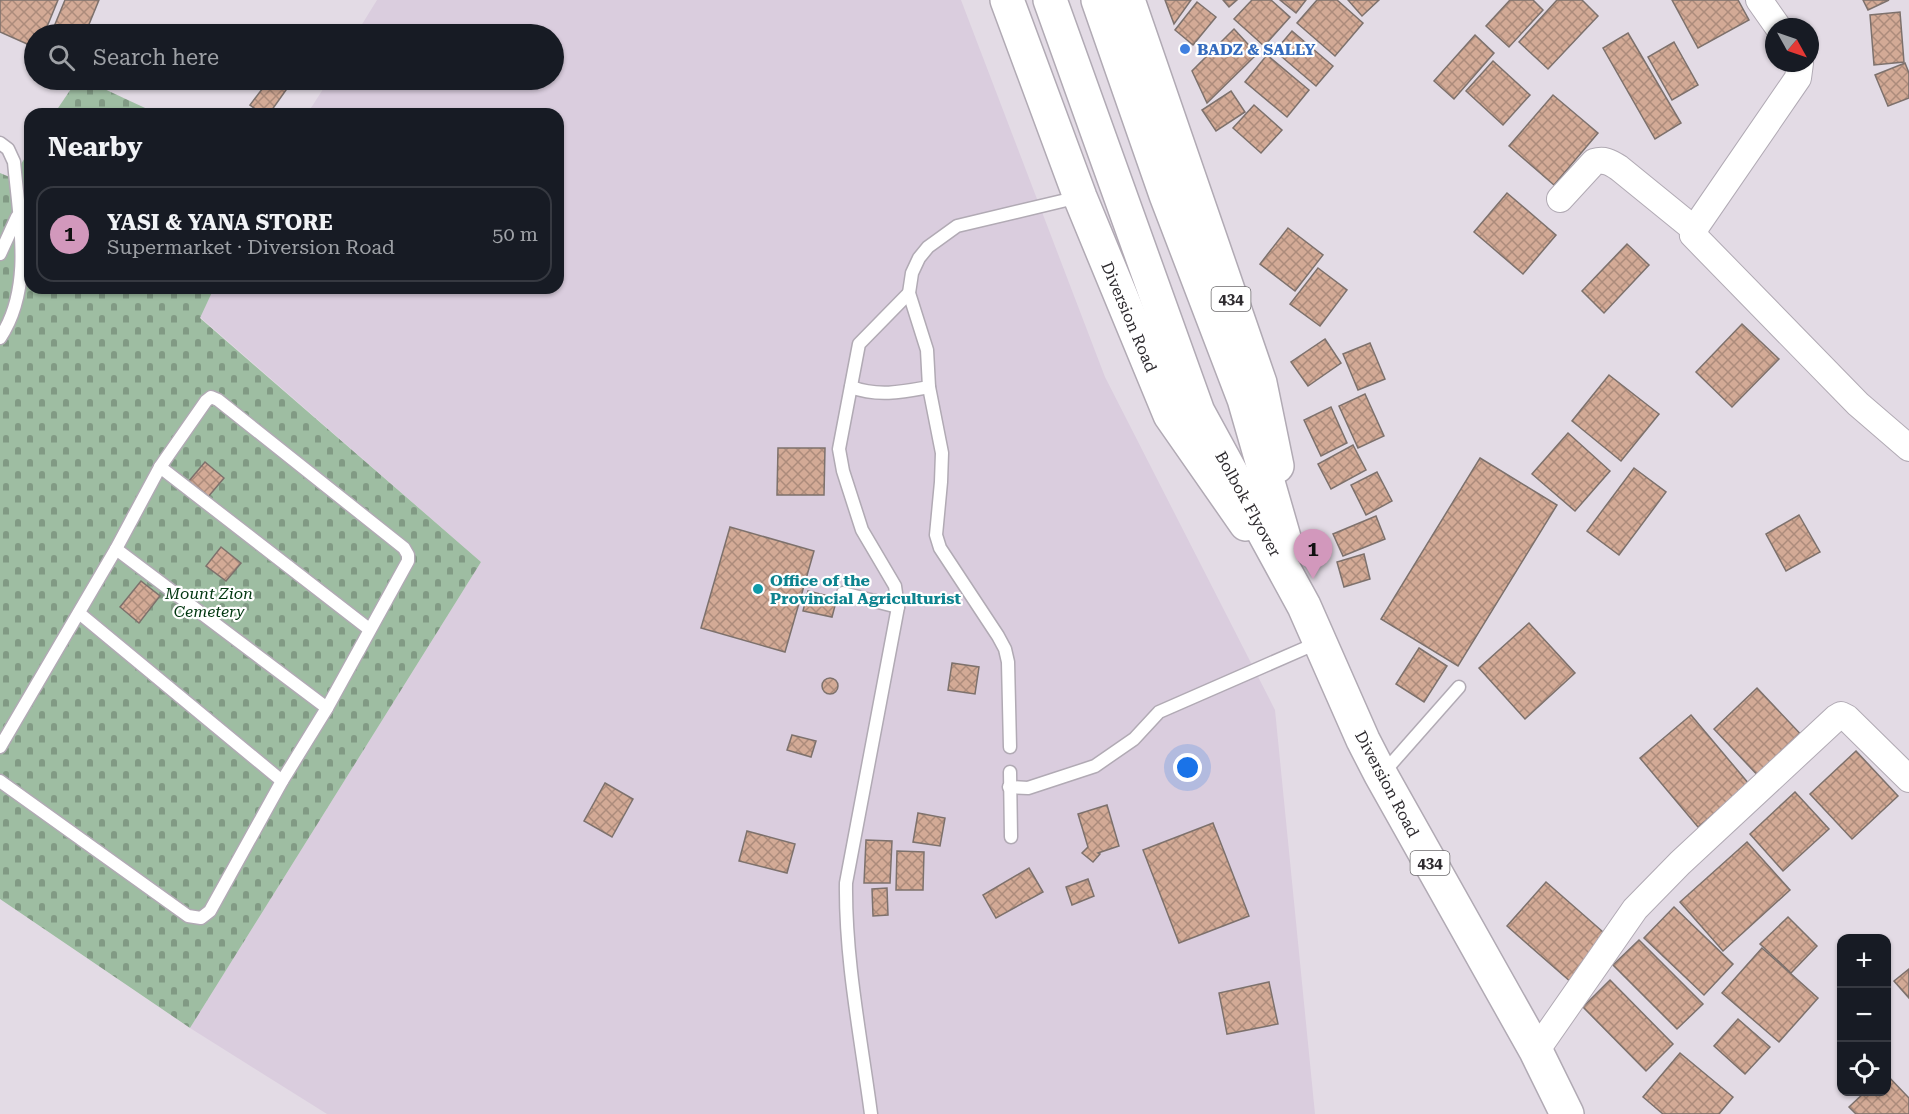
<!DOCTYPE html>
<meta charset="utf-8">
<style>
body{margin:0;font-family:"Roboto Serif",serif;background:#20242c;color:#f1f3f6}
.controls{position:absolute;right:18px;bottom:18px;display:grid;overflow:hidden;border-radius:12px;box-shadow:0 2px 4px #0004}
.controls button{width:54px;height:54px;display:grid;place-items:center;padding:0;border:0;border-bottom:2px solid #363941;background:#171b24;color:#f1f3f6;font:30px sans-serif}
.compass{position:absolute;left:1765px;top:18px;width:54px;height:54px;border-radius:50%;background:#171b24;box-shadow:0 2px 4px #0004;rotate:130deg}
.you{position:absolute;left:1188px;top:768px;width:21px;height:21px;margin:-15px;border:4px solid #fff;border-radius:50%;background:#1a73e8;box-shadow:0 0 0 9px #1a73e833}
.badge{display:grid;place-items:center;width:39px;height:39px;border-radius:50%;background:#d298bc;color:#111;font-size:20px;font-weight:700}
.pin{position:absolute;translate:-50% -50px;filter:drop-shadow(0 2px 3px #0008)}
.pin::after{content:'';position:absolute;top:32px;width:21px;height:18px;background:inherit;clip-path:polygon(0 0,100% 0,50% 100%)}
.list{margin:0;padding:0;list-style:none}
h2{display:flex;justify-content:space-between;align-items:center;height:78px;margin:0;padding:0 24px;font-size:26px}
h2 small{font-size:20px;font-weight:400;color:#9ea1a6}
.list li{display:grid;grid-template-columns:39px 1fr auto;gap:18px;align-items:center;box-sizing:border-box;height:96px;margin:0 12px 12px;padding:0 12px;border:2px solid #363941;border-radius:18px}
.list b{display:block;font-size:22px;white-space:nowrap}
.list p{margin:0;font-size:20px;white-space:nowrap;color:#9ea1a6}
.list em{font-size:20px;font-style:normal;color:#9ea1a6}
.icon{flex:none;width:33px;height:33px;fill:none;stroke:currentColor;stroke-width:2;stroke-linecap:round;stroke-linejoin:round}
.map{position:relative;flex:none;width:1909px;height:1114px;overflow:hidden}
.search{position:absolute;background:#171b24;box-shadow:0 2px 4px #0004;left:24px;top:24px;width:540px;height:66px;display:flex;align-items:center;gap:15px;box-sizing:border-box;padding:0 21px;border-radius:33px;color:#9ea1a6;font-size:22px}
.panel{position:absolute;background:#171b24;box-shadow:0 2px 4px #0004;left:24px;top:108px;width:540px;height:186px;border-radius:18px}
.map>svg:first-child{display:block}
</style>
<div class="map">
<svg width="1909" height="1114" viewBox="0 0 1909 1114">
<defs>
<pattern id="cemetery-stones" width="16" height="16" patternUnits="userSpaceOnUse" patternTransform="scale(1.5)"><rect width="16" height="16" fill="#9ebda2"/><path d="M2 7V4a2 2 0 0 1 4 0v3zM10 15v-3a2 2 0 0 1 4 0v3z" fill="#819a84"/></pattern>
<pattern id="building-cross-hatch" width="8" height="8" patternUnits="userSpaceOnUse" patternTransform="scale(1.5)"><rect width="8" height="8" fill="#d3aa96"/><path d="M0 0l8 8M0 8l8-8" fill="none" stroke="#ac8b7b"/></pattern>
</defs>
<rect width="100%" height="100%" fill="#e3dbe5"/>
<!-- built -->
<path fill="#dacdde" d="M377,0H961L1105,377L1275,710L1315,1114H327L190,1028L481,562L200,317L214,288H558V114H307L329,80H554V34H356Z"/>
<!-- cemetery -->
<g fill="url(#cemetery-stones)">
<path d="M77,80H85L158,114H54Z"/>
<path d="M30,150V288H214L200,318L481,562L190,1028L0,899V173L12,178Z"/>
</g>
<!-- building -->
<g fill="url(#building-cross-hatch)" stroke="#7d716c" stroke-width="1.5">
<path d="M0,0H58L44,34H34V47L0,32Z"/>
<path d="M65,0H99L85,34H51Z"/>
<path d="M1165,0H1191L1174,24Z"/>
<path d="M1223,0H1237L1229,7Z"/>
<path d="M1252,0H1271L1290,17L1264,46L1234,19Z"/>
<path d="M1280,0H1306L1296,13Z"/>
<path d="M1317,0H1337L1363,23L1335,56L1297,23Z"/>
<path d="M1348,0H1379L1362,16Z"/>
<path d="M1510,0H1533L1543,10L1509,47L1486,26Z"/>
<path d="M1557,0H1582L1598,16L1548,69L1519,42Z"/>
<path d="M1672,0H1738L1749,20L1698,48Z"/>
<path d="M1863,0H1889L1868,10Z"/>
<path d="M1197,2L1216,17L1193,45L1175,30Z"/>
<path d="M1900,12L1904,62L1874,65L1870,15Z"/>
<path d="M1234,29L1257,54L1207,103L1192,71Z"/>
<path d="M1292,31L1333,66L1316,86L1275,51Z"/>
<path d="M1628,33L1681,123L1655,139L1603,48Z"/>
<path d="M1475,35L1494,53L1454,99L1434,81Z"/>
<path d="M1674,42L1698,85L1672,100L1648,57Z"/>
<path d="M1267,55L1309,90L1287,117L1245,82Z"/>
<path d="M1493,61L1530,95L1503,125L1466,91Z"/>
<path d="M1905,63L1909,73V98L1888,106L1875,75Z"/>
<path d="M269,80H286L291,83L269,114H262L250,105Z"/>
<path d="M1231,91L1245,112L1216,131L1202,110Z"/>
<path d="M1553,95L1598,133L1554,185L1509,146Z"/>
<path d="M1254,105L1282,130L1261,153L1233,128Z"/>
<path d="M1507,193L1556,235L1523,274L1474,232Z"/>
<path d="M1288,228L1323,255L1295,291L1260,264Z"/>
<path d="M1627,244L1649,265L1604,313L1582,291Z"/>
<path d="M1318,268L1347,290L1320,326L1290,304Z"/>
<path d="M1742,324L1779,359L1732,407L1696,372Z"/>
<path d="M1325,339L1341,363L1308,386L1291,362Z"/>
<path d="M1370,343L1385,379L1358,390L1343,354Z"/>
<path d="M1609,375L1659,414L1621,461L1572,421Z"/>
<path d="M1365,394L1384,436L1358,448L1339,406Z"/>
<path d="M1331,407L1347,443L1321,456L1304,420Z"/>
<path d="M1568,433L1610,471L1575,511L1532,474Z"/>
<path d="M1353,445L1366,470L1331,489L1318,464Z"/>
<path d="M778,448H825L824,495H777Z"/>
<path d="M1480,458L1557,505L1458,666L1381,619Z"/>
<path d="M205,462L224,478L208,497L189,481Z"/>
<path d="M1634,468L1666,492L1619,555L1587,531Z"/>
<path d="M1377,472L1392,501L1366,515L1351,485Z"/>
<path d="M1799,515L1820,552L1786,571L1766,534Z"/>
<path d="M1376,516L1385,539L1343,556L1333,534Z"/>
<path d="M730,527L814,551L785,652L701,628Z"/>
<path d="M221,547L241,563L226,581L206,566Z"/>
<path d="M1364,554L1370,579L1344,587L1337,562Z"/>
<path d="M141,581L160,596L139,623L120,607Z"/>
<path d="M808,591L837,598L832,617L803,611Z"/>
<path d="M1529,623L1575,673L1525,719L1479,668Z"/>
<path d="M1419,648L1447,666L1424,702L1396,684Z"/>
<path d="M952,663L979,667L975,694L948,690Z"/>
<circle cx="830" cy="686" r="8"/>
<path d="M1757,688L1807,741L1764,782L1714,729Z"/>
<path d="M1691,715L1749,784L1698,827L1640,758Z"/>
<path d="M792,735L816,741L811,757L787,750Z"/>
<path d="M1856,751L1898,796L1852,839L1810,794Z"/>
<path d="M605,783L633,799L612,837L584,821Z"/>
<path d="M1795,792L1829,829L1783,871L1750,834Z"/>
<path d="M1107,805L1119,846L1098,853L1100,854L1093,862L1082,853L1088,847L1078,814Z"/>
<path d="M918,813L945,818L940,846L913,842Z"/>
<path d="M1213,823L1249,916L1179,943L1143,850Z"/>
<path d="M747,831L795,844L787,873L739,861Z"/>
<path d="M866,840L892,841L890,883H864Z"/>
<path d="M1747,842L1790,890L1723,951L1680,902Z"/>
<path d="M897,851L924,852L923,890H896Z"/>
<path d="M1029,868L1043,892L996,918L983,895Z"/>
<path d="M1088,879L1094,896L1072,905L1066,887Z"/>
<path d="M1546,882L1611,939L1572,983L1507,926Z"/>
<path d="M887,888L888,915L873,916L872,889Z"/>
<path d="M1674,907L1733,964L1704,995L1644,938Z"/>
<path d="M1788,917L1817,946L1791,973L1760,944Z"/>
<path d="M1639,940L1703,1004L1677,1029L1613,965Z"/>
<path d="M1762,948L1818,998L1779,1042L1722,993Z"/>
<path d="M1909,969V998L1894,981Z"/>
<path d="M1610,980L1673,1044L1646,1071L1583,1007Z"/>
<path d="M1269,982L1278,1024L1227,1034L1219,993Z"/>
<path d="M1738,1019L1770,1047L1745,1074L1714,1046Z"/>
<path d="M1680,1053L1733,1097L1719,1114H1663L1643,1097Z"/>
<path d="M1886,1074L1909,1098V1114H1856L1849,1107L1865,1092H1886Z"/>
</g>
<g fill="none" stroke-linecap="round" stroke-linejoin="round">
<!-- service casing -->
<g stroke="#b1aab4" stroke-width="15">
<g id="service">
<path d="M0,143L8,149L14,162C19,219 34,287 0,338"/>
<path d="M0,254L17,217"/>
<path d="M851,387C878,397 902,392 929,387"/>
<path d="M160,467L369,629"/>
<path d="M116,549L327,708"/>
<path d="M843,593L898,607"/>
<path d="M79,613L282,781"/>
<path d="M0,747L116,549L160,467L206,401L211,397L218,400L404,548L408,555V561L327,708L282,781L210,911L201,918L188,916L0,781"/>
<path d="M1010,747L1008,662L1005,649L998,636L940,548L936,535L941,482L942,453L929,387L927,350L909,293L912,273L919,258L928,247L957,226L1079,197"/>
<path d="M1010,772L1011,837"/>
<path d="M1384,772L1459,687"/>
<path d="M1009,787L1028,788L1095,766L1134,739L1159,712L1317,643"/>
<path d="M871,1114C861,1038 845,960 846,883L898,607L895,586L862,530L843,471L839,449L859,344L909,293"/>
</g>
</g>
<!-- minor casing -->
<g stroke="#b1aab4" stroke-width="28">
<g id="minor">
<path d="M1759,0L1778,27"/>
<path d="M1800,63L1798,78L1697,225L1693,235L1858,404L1909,448"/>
<path d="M1560,199L1594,162C1604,159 1610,162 1619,168L1694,229"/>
<path d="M1536,1051L1635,909L1680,863L1836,718L1841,715L1847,718L1909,779"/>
</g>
</g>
<!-- primary casing -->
<g stroke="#b1aab4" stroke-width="36">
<g id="primary">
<path d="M1007,0L1080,197L1170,415L1246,524"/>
<path d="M1128,0L1260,383L1277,466"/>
</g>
</g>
<!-- trunk casing -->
<g stroke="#b1aab4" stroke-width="36">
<g id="trunk">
<path d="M1050,0L1198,412L1304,606L1363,740L1381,775L1536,1051L1567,1114"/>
<path d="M1098,0L1166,195L1244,399L1287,548"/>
</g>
</g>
<!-- service -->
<use href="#service" stroke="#fff" stroke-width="12"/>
<!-- minor -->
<use href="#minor" stroke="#fff" stroke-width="26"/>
<!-- primary -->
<use href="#primary" stroke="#fff" stroke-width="33"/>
<!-- trunk -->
<use href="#trunk" stroke="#fff" stroke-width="33"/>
</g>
<!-- markers -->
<circle fill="#3f7fe0" stroke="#fff" stroke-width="2" cx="1185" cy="49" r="6"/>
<circle fill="#0f9aa8" stroke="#fff" stroke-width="2" cx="758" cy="589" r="6"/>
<g text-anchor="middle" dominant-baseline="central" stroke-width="4.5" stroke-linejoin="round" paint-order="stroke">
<!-- shield labels -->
<g fill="#fff" stroke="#6d6b6d" stroke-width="1.5">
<rect x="1211.5" y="287" width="39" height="24" rx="4.5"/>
<rect x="1410.5" y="851" width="39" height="24" rx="4.5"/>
</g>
<g font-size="15" font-weight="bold" fill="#2e2b2f">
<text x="1231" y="299">434</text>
<text x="1430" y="863">434</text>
</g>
<!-- shop labels -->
<g font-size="16" font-weight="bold" fill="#366cbe" stroke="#fff" text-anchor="start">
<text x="1197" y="49">BADZ &amp; SALLY</text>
</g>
<!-- street labels -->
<g font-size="16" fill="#2e2b2f" stroke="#fff">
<text transform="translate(1129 317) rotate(67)">Diversion Road</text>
<text transform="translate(1248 504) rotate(61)">Bolbok Flyover</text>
<text transform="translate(1387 784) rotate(62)">Diversion Road</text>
</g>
<!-- culture labels -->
<g font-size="16" font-weight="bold" fill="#0d838f" stroke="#fff" text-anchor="start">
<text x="770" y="580">Office of the<tspan x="770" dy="18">Provincial Agriculturist</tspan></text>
</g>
<!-- park labels -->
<g font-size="16" font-style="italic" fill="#00360f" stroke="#fff">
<text x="209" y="593">Mount Zion<tspan x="209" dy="18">Cemetery</tspan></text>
</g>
</g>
</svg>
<div class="controls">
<button>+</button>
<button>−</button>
<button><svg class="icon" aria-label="locate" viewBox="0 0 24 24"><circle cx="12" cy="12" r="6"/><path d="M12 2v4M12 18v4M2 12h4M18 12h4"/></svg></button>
</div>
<svg class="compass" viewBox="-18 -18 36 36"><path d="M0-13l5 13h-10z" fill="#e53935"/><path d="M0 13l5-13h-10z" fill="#9ea1a6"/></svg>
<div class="you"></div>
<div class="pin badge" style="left:1313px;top:579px">1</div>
<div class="search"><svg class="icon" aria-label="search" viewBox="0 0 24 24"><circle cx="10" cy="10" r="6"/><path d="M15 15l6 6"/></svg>Search here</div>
<section class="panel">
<h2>Nearby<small></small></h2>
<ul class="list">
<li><span class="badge">1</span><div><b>YASI &amp; YANA STORE</b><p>Supermarket · Diversion Road</p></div><em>50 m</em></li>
</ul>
</section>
</div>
